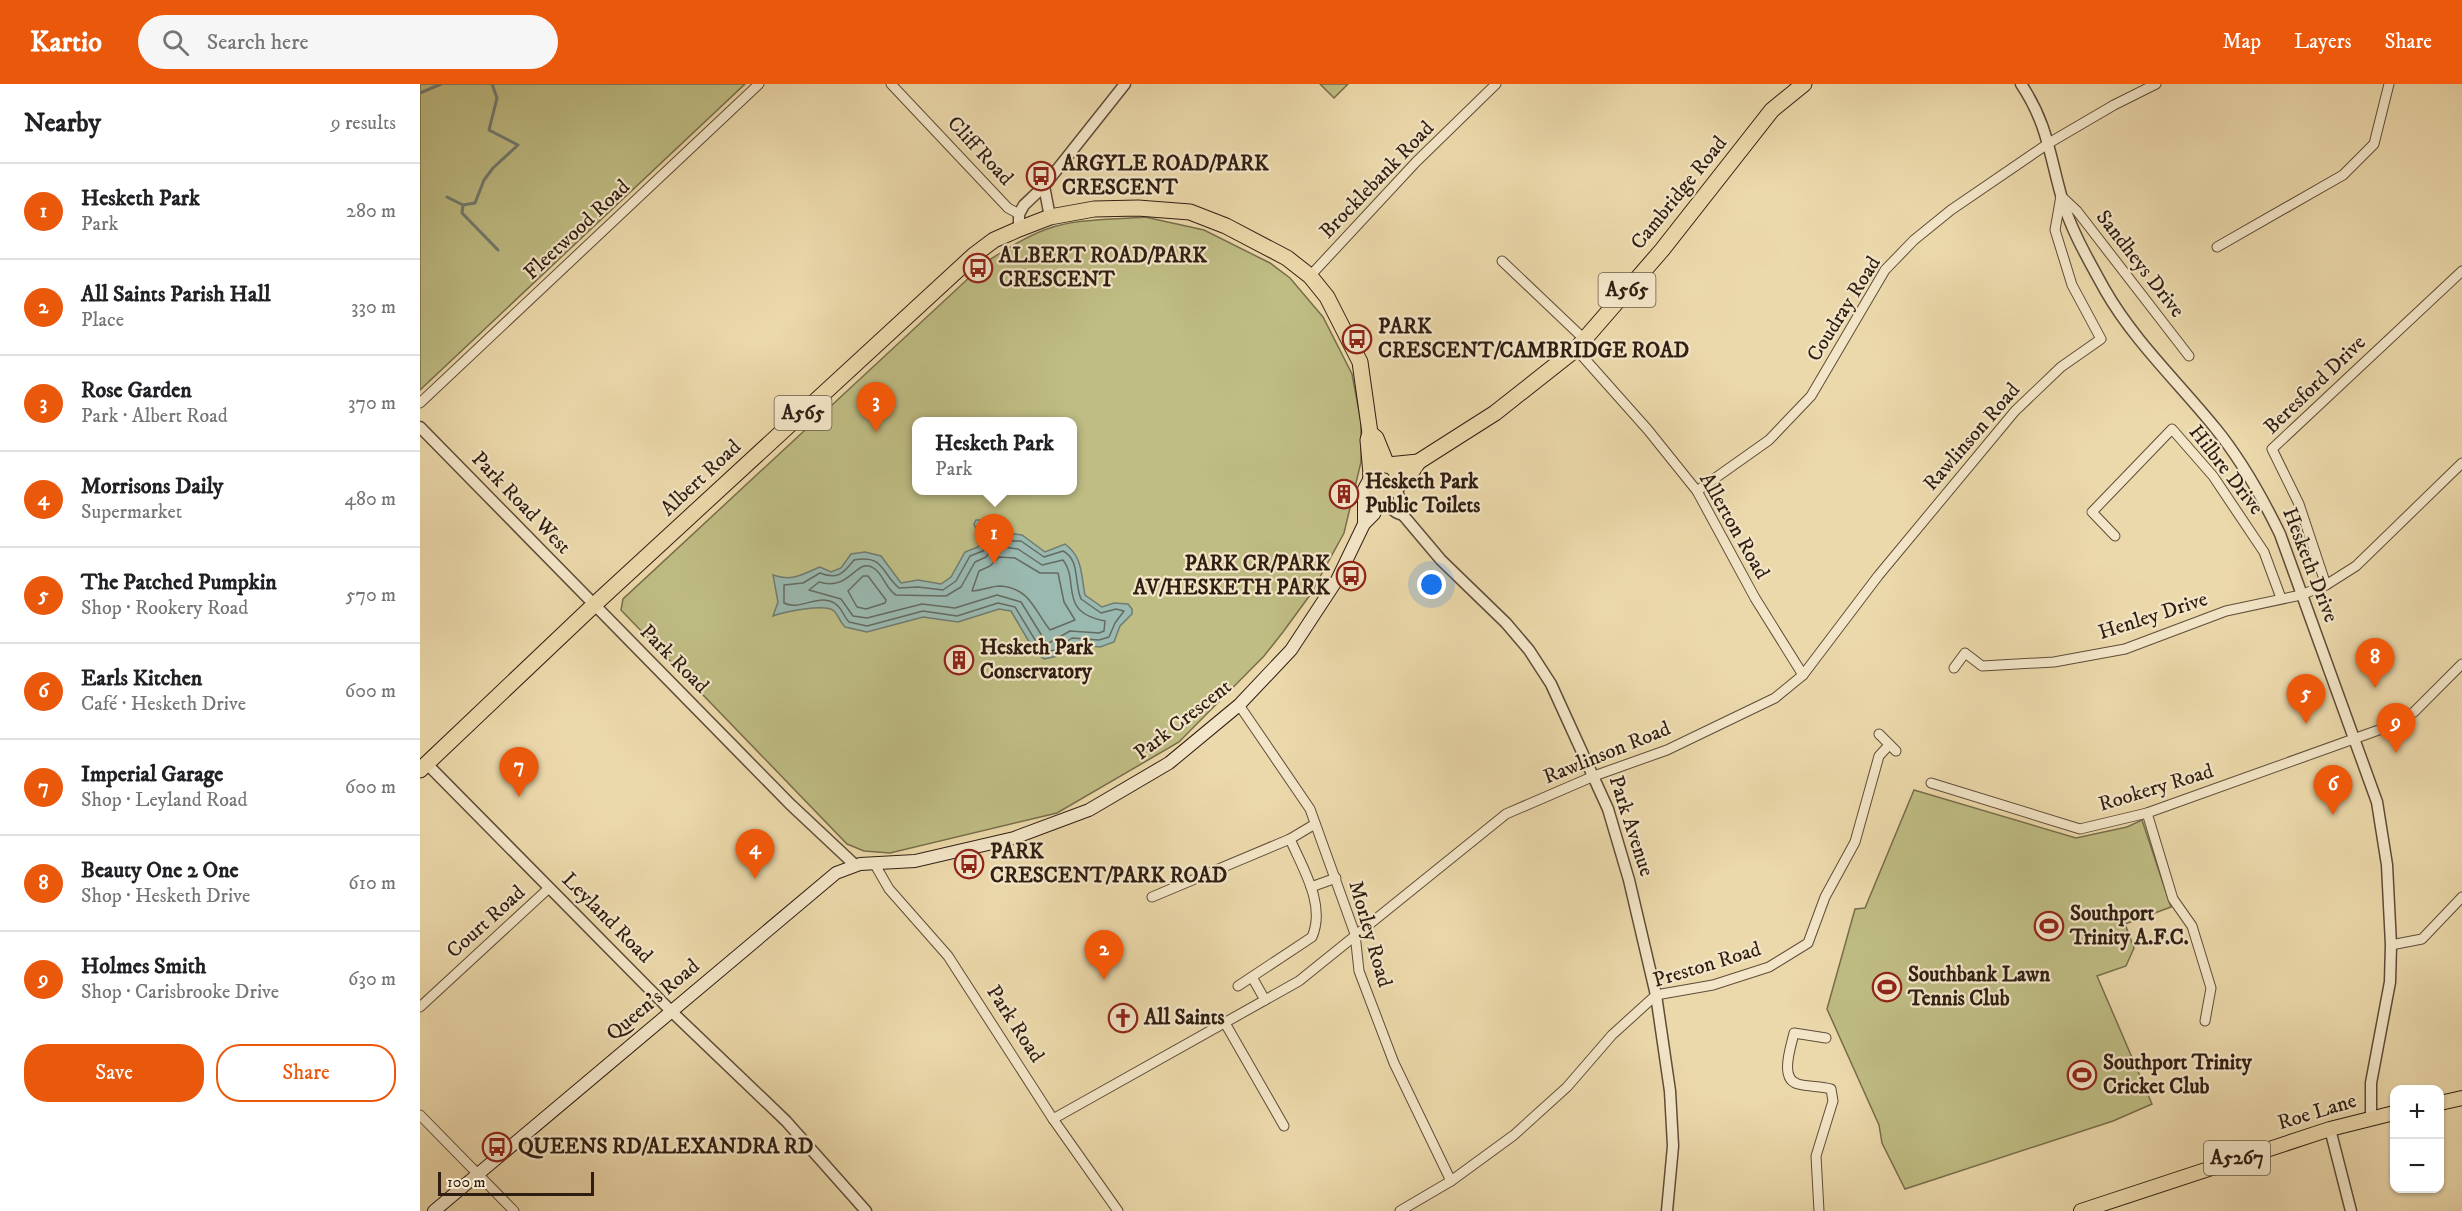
<!DOCTYPE html>
<meta charset="utf-8">
<style>
body{margin:0;font-family:"IM FELL DW Pica",serif;background:#f6f6f6;color:#202124}
.controls{position:absolute;right:18px;bottom:18px;display:grid;overflow:hidden;border-radius:12px;box-shadow:0 2px 4px #0004}
.controls button{width:54px;height:54px;display:grid;place-items:center;padding:0;border:0;border-bottom:2px solid #e0e0e0;background:#fff;color:#202124;font:30px sans-serif}
.scale{position:absolute;left:18px;bottom:15px;width:156px;box-sizing:border-box;padding-left:6px;border:3px solid #301d12;border-top:0;font-size:16px;line-height:21px;white-space:nowrap;color:#301d12;-webkit-text-stroke:4px #f3e6c8;paint-order:stroke}
.you{position:absolute;left:1012px;top:501px;width:21px;height:21px;margin:-15px;border:4px solid #fff;border-radius:50%;background:#1a73e8;box-shadow:0 0 0 9px #1a73e833}
.badge{display:grid;place-items:center;width:39px;height:39px;border-radius:50%;background:#ea580c;color:#fff;font-size:20px;font-weight:700}
.pin{position:absolute;translate:-50% -50px;filter:drop-shadow(0 2px 3px #0008)}
.pin::after{content:'';position:absolute;top:32px;width:21px;height:18px;background:inherit;clip-path:polygon(0 0,100% 0,50% 100%)}
.popup{position:absolute;left:492px;top:333px;width:165px;height:78px;box-sizing:border-box;display:grid;place-content:center;border-radius:12px;background:#fff;filter:drop-shadow(0 2px 4px #0005);font-size:20px;white-space:nowrap;color:#757577}
.popup b{font-size:22px;color:#202124}
.popup::after{content:'';position:absolute;left:50%;top:100%;margin-left:-12px;border:12px solid transparent;border-top-color:#fff}
.list{margin:0;padding:0;list-style:none}
h2{display:flex;justify-content:space-between;align-items:center;height:78px;margin:0;padding:0 24px;font-size:26px}
h2 small{font-size:20px;font-weight:400;color:#757577}
.list li{display:grid;grid-template-columns:39px 1fr auto;gap:18px;align-items:center;box-sizing:border-box;height:96px;padding:0 24px;border-top:2px solid #e0e0e0}
.list b{display:block;font-size:22px;white-space:nowrap}
.list p{margin:0;font-size:20px;white-space:nowrap;color:#757577}
.list em{font-size:20px;font-style:normal;color:#757577}
.actions{display:flex;gap:12px;padding:18px 24px}
.actions a{flex:1;padding:14px 0;border:2px solid #ea580c;border-radius:24px;text-align:center;font-size:21px;color:#ea580c}
.actions .main{background:#ea580c;color:#fff}
.icon{flex:none;width:33px;height:33px;fill:none;stroke:currentColor;stroke-width:2;stroke-linecap:round;stroke-linejoin:round}
.map{position:relative;flex:none;width:2042px;height:1127px;overflow:hidden}
header{display:flex;align-items:center;gap:36px;box-sizing:border-box;height:84px;padding:0 30px;background:#ea580c;color:#fff}
header strong{font-size:28px}
nav{display:flex;gap:33px;margin-inline-start:auto;font-size:21px}
.search{width:420px;height:54px;background:#f6f6f6;display:flex;align-items:center;gap:15px;box-sizing:border-box;padding:0 21px;border-radius:33px;color:#757577;font-size:22px}
main{display:flex}
aside{flex:1;background:#fff}
.map>svg:first-child{display:block}
</style>
<header>
<strong>Kartio</strong>
<div class="search"><svg class="icon" aria-label="search" viewBox="0 0 24 24"><circle cx="10" cy="10" r="6"/><path d="M15 15l6 6"/></svg>Search here</div>
<nav><a>Map</a><a>Layers</a><a>Share</a></nav>
</header>
<main>
<aside>
<h2>Nearby<small>9 results</small></h2>
<ul class="list">
<li><span class="badge">1</span><div><b>Hesketh Park</b><p>Park</p></div><em>280 m</em></li>
<li><span class="badge">2</span><div><b>All Saints Parish Hall</b><p>Place</p></div><em>330 m</em></li>
<li><span class="badge">3</span><div><b>Rose Garden</b><p>Park · Albert Road</p></div><em>370 m</em></li>
<li><span class="badge">4</span><div><b>Morrisons Daily</b><p>Supermarket</p></div><em>480 m</em></li>
<li><span class="badge">5</span><div><b>The Patched Pumpkin</b><p>Shop · Rookery Road</p></div><em>570 m</em></li>
<li><span class="badge">6</span><div><b>Earls Kitchen</b><p>Café · Hesketh Drive</p></div><em>600 m</em></li>
<li><span class="badge">7</span><div><b>Imperial Garage</b><p>Shop · Leyland Road</p></div><em>600 m</em></li>
<li><span class="badge">8</span><div><b>Beauty One 2 One</b><p>Shop · Hesketh Drive</p></div><em>610 m</em></li>
<li><span class="badge">9</span><div><b>Holmes Smith</b><p>Shop · Carisbrooke Drive</p></div><em>630 m</em></li>
</ul>
<div class="actions"><a class="main">Save</a><a>Share</a></div>
</aside>
<div class="map">
<svg width="2042" height="1127" viewBox="0 0 2042 1127">
<rect width="100%" height="100%" fill="#ecd9ab"/>
<filter id="stains"><feTurbulence type="fractalNoise" baseFrequency=".00333" numOctaves="4"/><feColorMatrix values="0 0 0 0 .2 0 0 0 0 .09 0 0 0 0 .02 0 0 0 .5 -.17"/></filter>
<radialGradient id="worn" r=".72"><stop offset=".6" stop-color="#630" stop-opacity="0"/><stop offset="1" stop-color="#630" stop-opacity=".3"/></radialGradient>
<!-- green -->
<g fill="#bfbd84" stroke="#786d4b" stroke-width="1.5" fill-rule="evenodd">
<path d="M0,0H325L0,306Z"/>
<path d="M900,0H928L914,14Z"/>
<path d="M725,133L784,146L850,179L870,194L903,233L932,290L941,338V378L924,449L890,511L863,548L844,572L759,658L637,729L470,769L444,767L427,760L201,526L203,515L566,178C585,166 605,153 627,145C658,134 694,136 725,133ZM496,338H652V406H496Z"/>
<path d="M1494,706L1656,754L1707,743L1722,736L1751,823L1705,840L1714,864L1706,882L1677,892L1732,1020L1693,1037L1485,1105L1462,1059L1459,1041L1407,925L1435,825L1445,824Z"/>
</g>
<!-- water -->
<path fill="#9ab9b0" stroke="#707b71" stroke-width="1.5" d="M556,436H564L574,447L602,451L625,468L645,460C663,473 661,491 665,511L682,523L694,519L708,520L712,525V530L700,542L694,558L680,563L653,560L638,572L624,575L615,568L591,527L579,525L538,538L503,533L447,548L425,543C420,538 418,531 414,527C406,519 363,528 353,532L358,518L353,491C373,498 382,490 400,483L411,488L421,484L431,470L445,468L461,472L481,499L498,496L521,500L531,493L545,468L558,463L561,458L554,440Z"/>
<g fill="none" stroke-linecap="round" stroke-linejoin="round">
<!-- shore -->
<g stroke="#656b61" stroke-width="1.5">
<path d="M570,452L586,457H601L624,473L643,467C660,475 654,499 661,515L681,529L696,525L704,527L695,539L689,553L679,556L652,554L635,566L625,568L620,564L595,523L578,519L537,532L503,527L447,542L429,538C424,533 423,527 418,522C401,506 381,528 364,519V501L383,499L400,489C417,496 423,490 434,476C464,470 461,489 479,504L498,503L523,506L536,497L550,472L563,467Z"/>
<path d="M575,462L598,465L622,481L643,476C660,497 637,528 685,537L684,547L679,549L650,547L627,560L601,518L577,511L535,524L502,520L447,534L433,532L421,515L389,506L399,498C432,508 436,471 455,485C464,492 466,505 476,511L526,512L541,503L555,478L566,473Z"/>
<path d="M579,473L595,474L620,489H638L644,518L655,536L630,546C614,526 610,504 580,502C571,502 561,507 552,507L559,487L570,482Z"/>
<path d="M443,492H448L466,516L465,519L446,525L437,523L428,507Z"/>
</g>
<!-- stream -->
<g stroke="#707b71" stroke-width="3">
<path d="M0,9L21,0"/>
<path d="M27,113L43,121L55,119L64,96L73,84L98,61L69,46L77,14L72,0"/>
<path d="M43,121L42,129L78,166"/>
</g>
<!-- minor casing -->
<g stroke="#5f4c38" stroke-width="11">
<g id="minor">
<path d="M471,0L588,124L599,130"/>
<path d="M1641,112L1657,127L1769,272"/>
<path d="M1797,163L1923,91L1954,60L1969,0"/>
<path d="M1082,177L1163,254"/>
<path d="M890,192L996,78L1076,0"/>
<path d="M1156,265L1228,346L1277,407L1335,514L1383,591"/>
<path d="M0,319L339,0"/>
<path d="M1277,407L1349,356L1391,312L1465,186L1494,156L1531,126L1629,59L1694,21L1736,0"/>
<path d="M1695,452L1672,428L1752,345L1793,392L1844,468L1861,514"/>
<path d="M1906,501L1879,420L1852,365L2042,187"/>
<path d="M1534,584L1545,569L1562,582L1634,578L1705,565L1806,527L1881,511L1906,501L1936,482L2042,379"/>
<path d="M819,621L890,725L935,850L939,887L974,979L1031,1097"/>
<path d="M1459,650L1476,667"/>
<path d="M1511,699L1660,745L1727,729L1967,643L1994,628L2042,580"/>
<path d="M1727,729L1753,815L1772,842L1791,904L1785,937"/>
<path d="M870,755L895,740"/>
<path d="M454,779L469,805L528,872L633,1035L698,1127"/>
<path d="M891,803L916,794"/>
<path d="M732,813L870,755C883,785 906,821 892,853L818,902"/>
<path d="M1971,861L2002,855L2042,813"/>
<path d="M832,893L845,916"/>
<path d="M0,923L129,804"/>
<path d="M805,939L864,1042"/>
<path d="M0,1031L94,1127"/>
<path d="M633,1035L879,897L1086,730L1174,692L1247,666L1355,614L1383,591L1458,492L1595,327L1641,283L1681,255L1652,201L1635,146L1641,112"/>
<path d="M980,1127L1031,1097L1094,1051L1147,1003L1192,951L1236,911L1293,901L1349,883L1388,859L1405,813L1435,758L1459,672L1469,661"/>
<path d="M1399,1127L1396,1072L1413,1017L1411,1005C1400,1002 1389,1003 1378,1000C1359,995 1371,963 1374,949L1406,954"/>
</g>
</g>
<!-- tertiary casing -->
<g stroke="#5f4c38" stroke-width="13">
<g id="tertiary">
<path d="M1601,0C1627,39 1629,68 1641,111C1649,143 1669,177 1685,206C1714,257 1759,299 1796,345C1822,377 1842,413 1860,450L1957,718L1967,781L1971,861L1970,898L1951,999V1034"/>
<path d="M624,102L630,133"/>
<path d="M599,145V130L604,121L624,102L705,0"/>
<path d="M0,343L370,720L435,781"/>
<path d="M976,401L983,431L1021,476L1086,539L1109,566L1131,600L1188,725L1209,796L1236,911L1250,1007L1253,1062L1247,1127"/>
<path d="M964,408C968,419 970,428 983,431"/>
<path d="M7,680L251,927L366,1037L446,1127"/>
<path d="M1910,1045L1931,1127"/>
</g>
</g>
<!-- secondary casing -->
<g stroke="#301d12" stroke-width="14">
<g id="secondary">
<path d="M944,440V405L950,394"/>
<path d="M14,1127L416,789L440,780L495,777L594,754L669,726L749,679L819,621L871,566L917,496L944,440L954,430L964,408"/>
</g>
</g>
<!-- primary casing -->
<g stroke="#301d12" stroke-width="16">
<g id="primary">
<path d="M2020,1019L2042,1014"/>
<path d="M1661,1127L1910,1045L1974,1029"/>
</g>
</g>
<!-- trunk casing -->
<g stroke="#301d12" stroke-width="17">
<g id="trunk">
<path d="M950,349L956,354L967,381"/>
<path d="M968,381L998,378L1075,329L1156,265L1242,166L1352,26L1384,0"/>
<path d="M976,400L977,388L971,382L963,380L952,387C948,397 954,411 968,407C979,404 993,387 998,378"/>
<path d="M0,686L175,520L554,171L574,156L599,145L630,133L674,125L718,124L770,128L806,142L867,174L890,192L907,213L940,278L950,349L948,356L951,390"/>
</g>
</g>
<!-- minor -->
<use href="#minor" stroke="#f3e6c8" stroke-width="9"/>
<!-- tertiary -->
<use href="#tertiary" stroke="#f3e6c8" stroke-width="10"/>
<!-- secondary -->
<use href="#secondary" stroke="#f3e6c8" stroke-width="12"/>
<!-- primary -->
<use href="#primary" stroke="#ecd9ab" stroke-width="14"/>
<!-- trunk -->
<use href="#trunk" stroke="#ecd9ab" stroke-width="15"/>
</g>
<!-- icons -->
<defs>
<g id="bus-ring" transform="scale(1.5)"><circle r="9.5" fill="#f3e6c8" stroke="#8f2418" stroke-width="1.5"/><path d="M-5-6H5V4H4V6H2V4H-2V6H-4V4H-5ZM-3.5-4V0h7V-4ZM-3.5 1.2v1.5H-2V1.2ZM2 1.2v1.5H3.5V1.2Z" fill="#8f2418"/></g>
<g id="building-ring" transform="scale(1.5)"><circle r="9.5" fill="#f3e6c8" stroke="#8f2418" stroke-width="1.5"/><path d="M-4-6H4V6H1V3H-1V6H-4ZM-2.5-4.3h1.7v1.8h-1.7ZM.8-4.3h1.7v1.8H.8ZM-2.5-1h1.7V.8h-1.7ZM.8-1h1.7V.8H.8Z" fill="#8f2418"/></g>
<g id="stadium-ring" transform="scale(1.5)"><circle r="9.5" fill="#f3e6c8" stroke="#8f2418" stroke-width="1.5"/><path d="M0-5a6.5 5 0 1 0 0 10a6.5 5 0 1 0 0-10ZM-3.5-1.8h7v3.6h-7Z" fill="#8f2418"/></g>
<g id="church-ring" transform="scale(1.5)"><circle r="9.5" fill="#f3e6c8" stroke="#8f2418" stroke-width="1.5"/><path d="M-1.2-6h2.4v3.5h3.3v2.4h-3.3V6h-2.4V-.1h-3.3v-2.4h3.3Z" fill="#8f2418"/></g>
</defs>
<g fill-rule="evenodd">
<use href="#bus-ring" x="621" y="92"/>
<use href="#bus-ring" x="558" y="184"/>
<use href="#bus-ring" x="937" y="255"/>
<use href="#building-ring" x="924" y="410"/>
<use href="#bus-ring" x="931" y="492"/>
<use href="#building-ring" x="539" y="576"/>
<use href="#bus-ring" x="549" y="780"/>
<use href="#stadium-ring" x="1629" y="842"/>
<use href="#stadium-ring" x="1467" y="903"/>
<use href="#church-ring" x="703" y="934"/>
<use href="#stadium-ring" x="1662" y="991"/>
<use href="#bus-ring" x="77" y="1063"/>
</g>
<g text-anchor="middle" dominant-baseline="central" stroke-width="4.5" stroke-linejoin="round" paint-order="stroke">
<!-- shield labels -->
<g fill="#f3e6c8" stroke="#6a5949" stroke-width="1.5">
<rect x="1178.5" y="189" width="57" height="34" rx="4.5"/>
<rect x="354.5" y="312" width="57" height="34" rx="4.5"/>
<rect x="1784" y="1057" width="66" height="34" rx="4.5"/>
</g>
<g font-size="20" font-weight="bold" fill="#301d12">
<text x="1207" y="206">A565</text>
<text x="383" y="329">A565</text>
<text x="1817" y="1074">A5267</text>
</g>
<!-- street labels -->
<g font-size="21" fill="#301d12" stroke="#f3e6c8">
<text transform="translate(560 67) rotate(47)">Cliff Road</text>
<text transform="translate(957 96) rotate(-46)">Brocklebank Road</text>
<text transform="translate(1259 109) rotate(-51)">Cambridge Road</text>
<text transform="translate(157 146) rotate(-43)">Fleetwood Road</text>
<text transform="translate(1720 180) rotate(52)">Sandheys Drive</text>
<text transform="translate(1424 225) rotate(-58)">Coudray Road</text>
<text transform="translate(1895 301) rotate(-44)">Beresford Drive</text>
<text transform="translate(1552 353) rotate(-49)">Rawlinson Road</text>
<text transform="translate(1806 386) rotate(52)">Hilbre Drive</text>
<text transform="translate(281 394) rotate(-43)">Albert Road</text>
<text transform="translate(101 419) rotate(46)">Park Road West</text>
<text transform="translate(1314 442) rotate(60)">Allerton Road</text>
<text transform="translate(1890 481) rotate(69)">Hesketh Drive</text>
<text transform="translate(1733 532) rotate(-18)">Henley Drive</text>
<text transform="translate(254 575) rotate(45)">Park Road</text>
<text transform="translate(763 636) rotate(-38)">Park Crescent</text>
<text transform="translate(1187 669) rotate(-22)">Rawlinson Road</text>
<text transform="translate(1736 704) rotate(-17)">Rookery Road</text>
<text transform="translate(1211 742) rotate(72)">Park Avenue</text>
<text transform="translate(187 834) rotate(45)">Leyland Road</text>
<text transform="translate(66 838) rotate(-42)">Court Road</text>
<text transform="translate(950 850) rotate(74)">Morley Road</text>
<text transform="translate(1287 881) rotate(-17)">Preston Road</text>
<text transform="translate(233 916) rotate(-40)">Queen's Road</text>
<text transform="translate(595 940) rotate(57)">Park Road</text>
<text transform="translate(1897 1028) rotate(-17)">Roe Lane</text>
</g>
<!-- poi labels -->
<g font-size="21" font-weight="bold" fill="#301d12" stroke="#f3e6c8" text-anchor="start">
<text x="642" y="80">ARGYLE ROAD/PARK<tspan x="642" dy="24">CRESCENT</tspan></text>
<text x="579" y="172">ALBERT ROAD/PARK<tspan x="579" dy="24">CRESCENT</tspan></text>
<text x="958" y="243">PARK<tspan x="958" dy="24">CRESCENT/CAMBRIDGE ROAD</tspan></text>
<text x="945" y="398">Hesketh Park<tspan x="945" dy="24">Public Toilets</tspan></text>
<text x="910" y="480" text-anchor="end">PARK CR/PARK<tspan x="910" dy="24">AV/HESKETH PARK</tspan></text>
<text x="560" y="564">Hesketh Park<tspan x="560" dy="24">Conservatory</tspan></text>
<text x="570" y="768">PARK<tspan x="570" dy="24">CRESCENT/PARK ROAD</tspan></text>
<text x="1650" y="830">Southport<tspan x="1650" dy="24">Trinity A.F.C.</tspan></text>
<text x="1488" y="891">Southbank Lawn<tspan x="1488" dy="24">Tennis Club</tspan></text>
<text x="724" y="934">All Saints</text>
<text x="1683" y="979">Southport Trinity<tspan x="1683" dy="24">Cricket Club</tspan></text>
<text x="98" y="1063">QUEENS RD/ALEXANDRA RD</text>
</g>
</g>
<rect width="100%" height="100%" filter="url(#stains)"/>
<rect width="100%" height="100%" fill="url(#worn)"/>
</svg>
<div class="controls">
<button>+</button>
<button>−</button>
</div>
<div class="scale">100 m</div>
<div class="you"></div>
<div class="pin badge" style="left:574px;top:480px">1</div>
<div class="popup"><b>Hesketh Park</b>Park</div>
<div class="pin badge" style="left:684px;top:896px">2</div>
<div class="pin badge" style="left:456px;top:348px">3</div>
<div class="pin badge" style="left:335px;top:795px">4</div>
<div class="pin badge" style="left:1886px;top:640px">5</div>
<div class="pin badge" style="left:1913px;top:731px">6</div>
<div class="pin badge" style="left:99px;top:713px">7</div>
<div class="pin badge" style="left:1955px;top:604px">8</div>
<div class="pin badge" style="left:1976px;top:669px">9</div>
</div>
</main>
